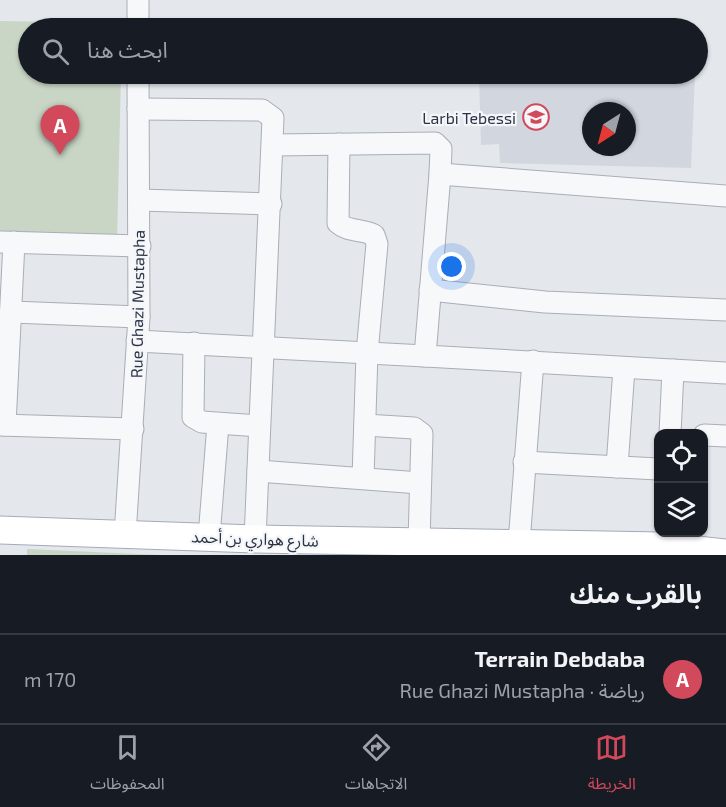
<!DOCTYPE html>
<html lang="ar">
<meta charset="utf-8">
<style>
body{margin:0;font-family:"Exo 2","Noto Sans Arabic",sans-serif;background:#242831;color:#f1f3f6;direction:rtl}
.controls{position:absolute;right:18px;bottom:18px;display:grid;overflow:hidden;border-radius:12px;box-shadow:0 2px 4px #0004}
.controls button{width:54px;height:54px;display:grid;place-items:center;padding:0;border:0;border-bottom:2px solid #363941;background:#171b24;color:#f1f3f6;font:30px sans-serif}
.compass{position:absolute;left:582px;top:102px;width:54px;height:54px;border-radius:50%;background:#171b24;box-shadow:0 2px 4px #0004;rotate:216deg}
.you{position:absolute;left:452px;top:267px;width:21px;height:21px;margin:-15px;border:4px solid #fff;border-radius:50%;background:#1a73e8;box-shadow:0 0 0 9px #1a73e833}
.badge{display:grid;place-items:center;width:39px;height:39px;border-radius:50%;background:#d1495b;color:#fff;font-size:20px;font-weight:700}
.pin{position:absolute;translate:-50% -50px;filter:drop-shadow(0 2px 3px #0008)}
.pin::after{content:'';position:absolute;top:32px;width:21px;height:18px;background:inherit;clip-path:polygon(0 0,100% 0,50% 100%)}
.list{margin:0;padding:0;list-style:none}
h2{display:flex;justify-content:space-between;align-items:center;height:78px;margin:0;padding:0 24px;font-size:26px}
h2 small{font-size:20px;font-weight:400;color:#9ea1a6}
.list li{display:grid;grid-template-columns:39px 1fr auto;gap:18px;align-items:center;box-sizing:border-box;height:90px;padding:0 24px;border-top:2px solid #363941}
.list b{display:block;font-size:22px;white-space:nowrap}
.list p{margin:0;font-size:20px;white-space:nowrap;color:#9ea1a6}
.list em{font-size:20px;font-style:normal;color:#9ea1a6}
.icon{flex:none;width:33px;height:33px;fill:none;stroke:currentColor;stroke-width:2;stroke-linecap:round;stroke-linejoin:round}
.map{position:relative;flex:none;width:726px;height:555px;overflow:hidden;direction:ltr}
.search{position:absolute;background:#171b24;box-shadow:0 2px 4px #0004;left:18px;right:18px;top:18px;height:66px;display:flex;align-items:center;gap:15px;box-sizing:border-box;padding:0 21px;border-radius:33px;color:#9ea1a6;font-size:22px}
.sheet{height:168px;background:#171b24}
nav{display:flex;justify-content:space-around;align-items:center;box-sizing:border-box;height:84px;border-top:2px solid #363941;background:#171b24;font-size:16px;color:#9ea1a6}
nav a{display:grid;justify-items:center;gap:3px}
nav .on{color:#d1495b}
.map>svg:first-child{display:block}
</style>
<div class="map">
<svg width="726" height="555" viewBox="0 0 726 555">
<rect width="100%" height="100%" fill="#e4e7ec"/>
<!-- built -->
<path fill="#d2d6de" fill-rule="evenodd" d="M479,74H695L691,168L500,163L499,144L481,145ZM591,111H627V147H591Z"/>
<!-- green -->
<g fill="#c9d6c5">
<path d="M0,21L123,23V28H28V74H121L117,241L0,237Z"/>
<path d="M27,549L161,555H27Z"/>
</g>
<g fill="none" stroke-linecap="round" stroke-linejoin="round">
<!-- minor casing -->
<g stroke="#a9aeb7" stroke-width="23">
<g id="minor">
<path d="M138,0V28"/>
<path d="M138,109L262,110L273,118L255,539"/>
<path d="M339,144L338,223C348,232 363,229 374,235L377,244L367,353L363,478"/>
<path d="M273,145L435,143L441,149L440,174"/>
<path d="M726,196L440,174L425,356L726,373"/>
<path d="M139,200L271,204"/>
<path d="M1,242L140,246"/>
<path d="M430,290L545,302L726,310"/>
<path d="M2,322L12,312L139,317"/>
<path d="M137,341L425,356"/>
<path d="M194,343L193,417L202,422L259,426"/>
<path d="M0,425L133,429"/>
<path d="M5,425L14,242"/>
<path d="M365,425L414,428L422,434L419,542"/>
<path d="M670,434L673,370"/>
<path d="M704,435L726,436"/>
<path d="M524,462L658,469"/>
<path d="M617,467L624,368"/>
<path d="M258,471L420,483"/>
<path d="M125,535L139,317L138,74"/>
<path d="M209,537L218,424"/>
<path d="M519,543L533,361"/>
</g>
</g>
<!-- major casing -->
<g stroke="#a3abb8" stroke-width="29">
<path id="major" d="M0,530L255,539L661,546L726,553"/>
</g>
<!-- minor -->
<use href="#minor" stroke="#f7f8fa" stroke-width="21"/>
<!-- major -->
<use href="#major" stroke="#fff" stroke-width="27"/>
</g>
<!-- icons -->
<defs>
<g id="school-ring" transform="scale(1.35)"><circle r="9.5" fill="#f4f6f9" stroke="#d1495b" stroke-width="1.5"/><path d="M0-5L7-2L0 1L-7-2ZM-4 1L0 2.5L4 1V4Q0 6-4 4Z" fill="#d1495b"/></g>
</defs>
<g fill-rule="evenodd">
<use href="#school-ring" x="536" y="117"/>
</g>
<g text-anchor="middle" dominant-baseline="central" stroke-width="4.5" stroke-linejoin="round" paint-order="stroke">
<!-- poi labels -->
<g font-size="16" fill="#2b3445" stroke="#f4f6f9" text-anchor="end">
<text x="516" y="117">Larbi Tebessi</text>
</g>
<!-- street labels -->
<g font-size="16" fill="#2b3445" stroke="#f4f6f9">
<text transform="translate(137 304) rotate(-89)">Rue Ghazi Mustapha</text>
<text transform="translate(255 538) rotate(2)">شارع هواري بن أحمد</text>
</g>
</g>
</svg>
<div class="controls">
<button><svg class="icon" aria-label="locate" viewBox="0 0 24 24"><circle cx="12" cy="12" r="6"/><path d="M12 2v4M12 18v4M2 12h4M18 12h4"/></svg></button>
<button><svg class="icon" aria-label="layers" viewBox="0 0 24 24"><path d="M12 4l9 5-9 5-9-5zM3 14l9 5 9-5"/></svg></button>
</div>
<svg class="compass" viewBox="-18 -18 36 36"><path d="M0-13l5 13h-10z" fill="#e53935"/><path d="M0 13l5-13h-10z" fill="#9ea1a6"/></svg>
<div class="you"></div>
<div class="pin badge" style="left:60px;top:155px">A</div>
<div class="search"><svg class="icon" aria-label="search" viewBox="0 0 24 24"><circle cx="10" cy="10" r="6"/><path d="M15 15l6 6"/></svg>ابحث هنا</div>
</div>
<section class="sheet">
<h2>بالقرب منك<small></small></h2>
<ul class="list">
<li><span class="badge">A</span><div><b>Terrain Debdaba</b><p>رياضة · Rue Ghazi Mustapha</p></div><em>170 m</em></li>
</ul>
</section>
<nav>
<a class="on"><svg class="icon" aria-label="map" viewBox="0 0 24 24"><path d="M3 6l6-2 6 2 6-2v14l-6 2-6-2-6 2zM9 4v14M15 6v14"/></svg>الخريطة</a>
<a><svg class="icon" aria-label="directions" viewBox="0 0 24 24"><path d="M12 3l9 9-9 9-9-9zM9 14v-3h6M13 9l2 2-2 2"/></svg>الاتجاهات</a>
<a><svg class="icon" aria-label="saved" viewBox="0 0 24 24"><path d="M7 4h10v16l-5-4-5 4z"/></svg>المحفوظات</a>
</nav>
